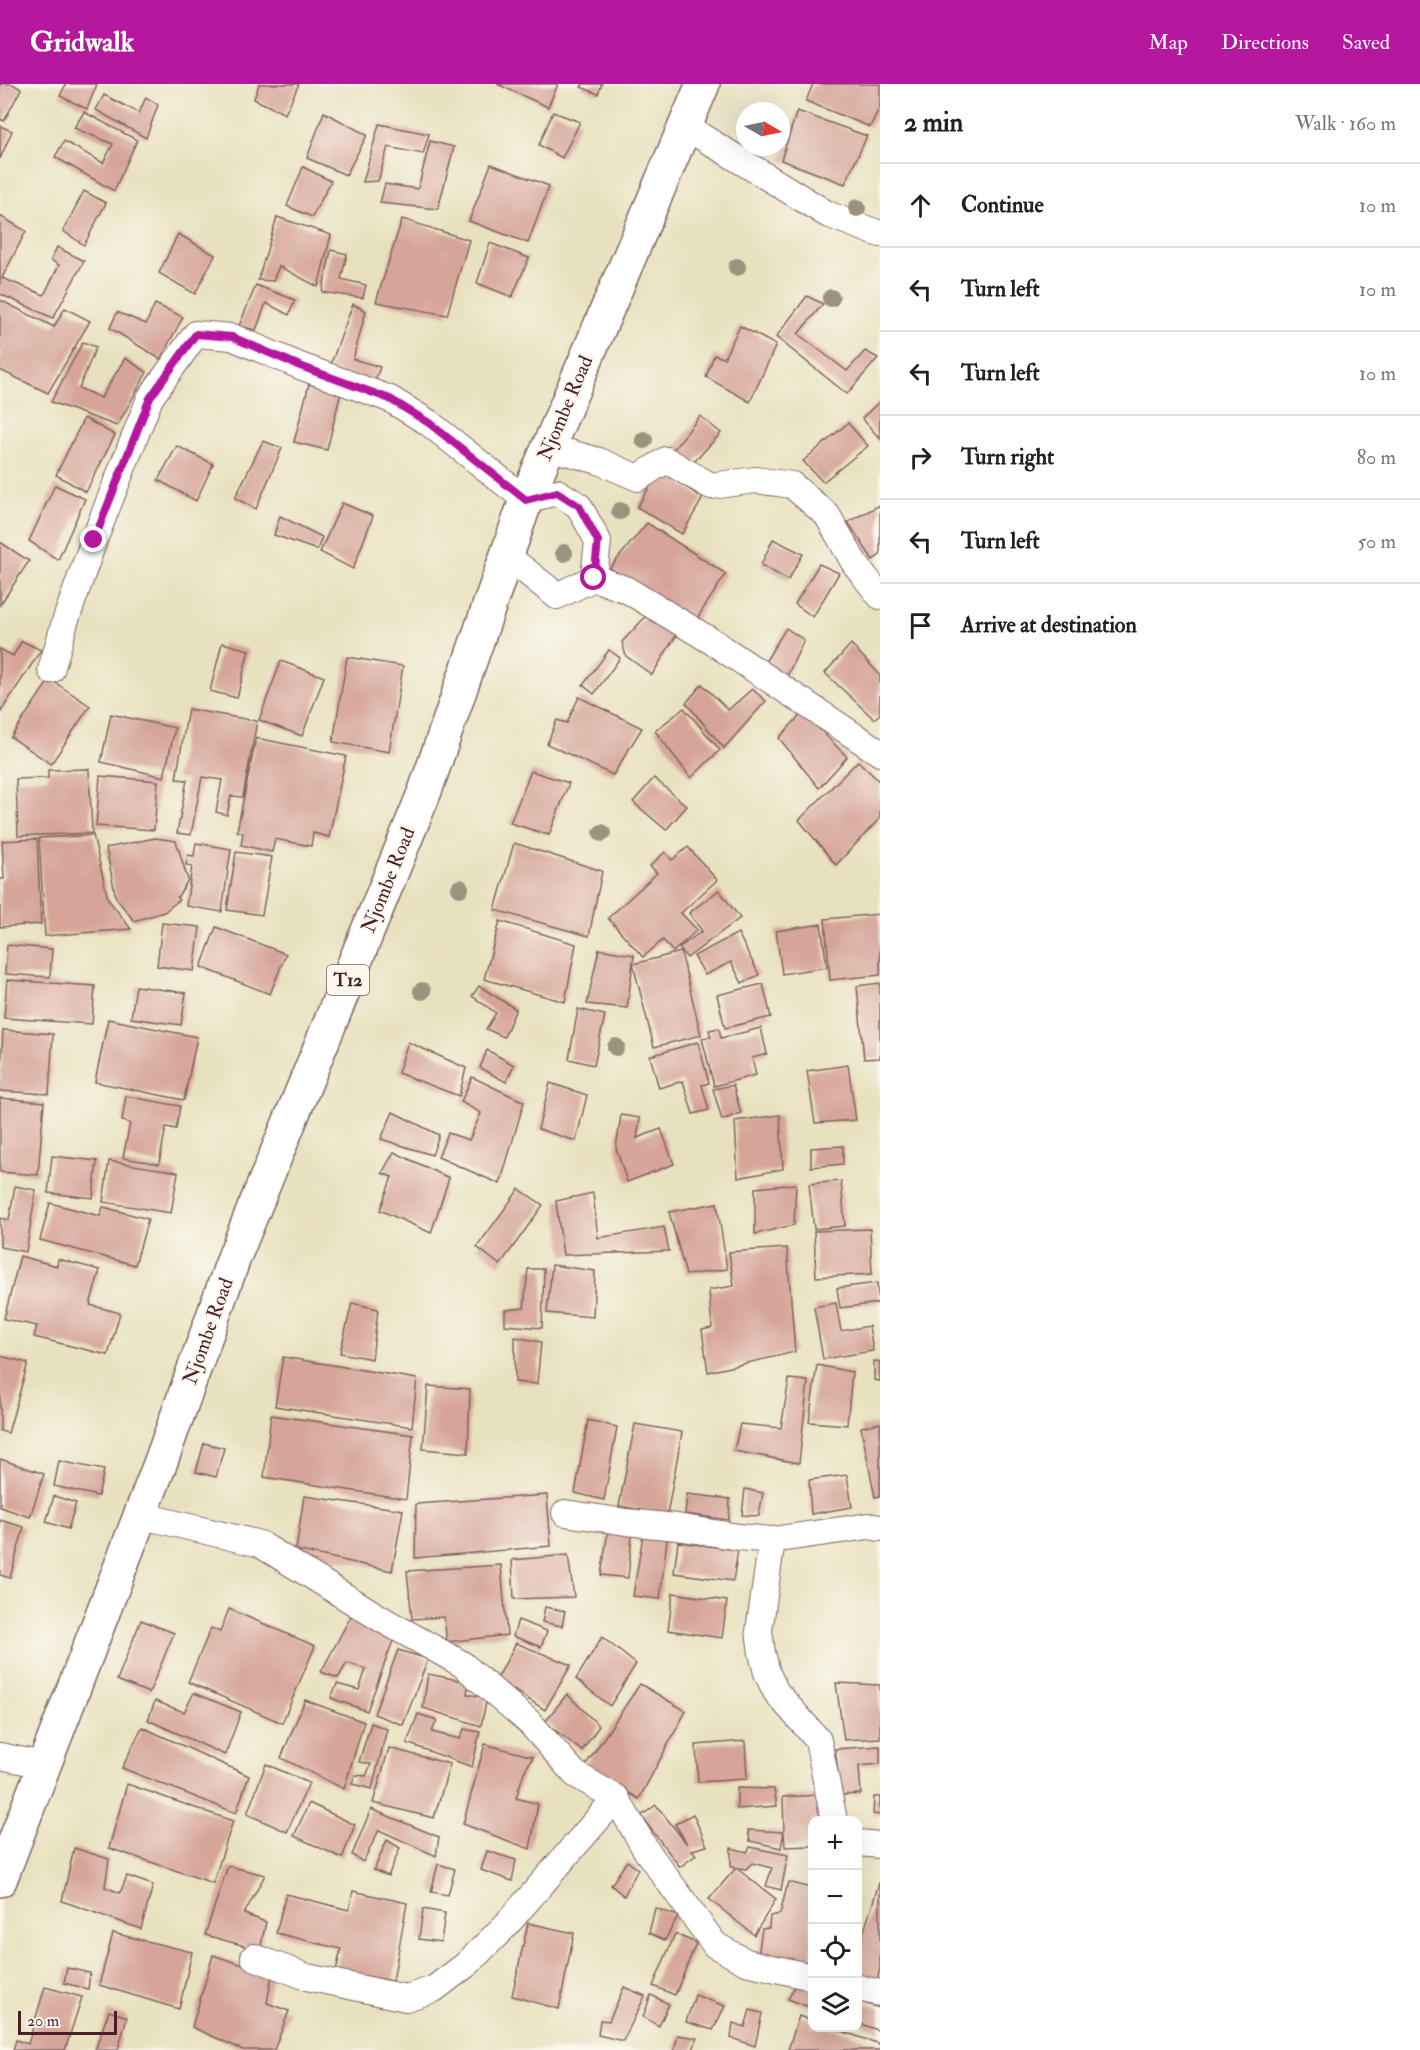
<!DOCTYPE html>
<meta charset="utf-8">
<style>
body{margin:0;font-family:"IM FELL Double Pica",serif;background:#f2f2f2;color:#202124}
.controls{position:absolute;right:18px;bottom:18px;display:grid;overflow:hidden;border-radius:12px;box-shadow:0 6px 24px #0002}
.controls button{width:54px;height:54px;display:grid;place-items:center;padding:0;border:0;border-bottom:2px solid #e0e0e0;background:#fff;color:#202124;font:30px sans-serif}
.compass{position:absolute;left:736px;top:18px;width:54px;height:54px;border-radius:50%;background:#fff;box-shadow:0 6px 24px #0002;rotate:99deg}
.scale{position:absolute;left:18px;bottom:15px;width:99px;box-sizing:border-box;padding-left:6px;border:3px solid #4a1f2b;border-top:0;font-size:16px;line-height:21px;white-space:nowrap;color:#4a1f2b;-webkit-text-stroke:4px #fbf7ec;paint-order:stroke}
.stop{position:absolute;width:18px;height:18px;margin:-14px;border:4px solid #b5179e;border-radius:50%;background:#fff}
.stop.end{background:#b5179e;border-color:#fff;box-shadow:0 2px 6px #0008}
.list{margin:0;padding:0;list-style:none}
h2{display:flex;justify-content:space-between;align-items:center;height:78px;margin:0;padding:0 24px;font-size:26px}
h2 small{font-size:20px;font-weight:400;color:#757577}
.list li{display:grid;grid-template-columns:39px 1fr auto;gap:18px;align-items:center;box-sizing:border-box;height:84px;padding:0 24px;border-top:2px solid #e0e0e0}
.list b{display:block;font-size:22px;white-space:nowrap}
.list em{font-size:20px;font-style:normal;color:#757577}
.icon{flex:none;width:33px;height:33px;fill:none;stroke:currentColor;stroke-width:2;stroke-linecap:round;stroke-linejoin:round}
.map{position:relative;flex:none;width:880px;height:1966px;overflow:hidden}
header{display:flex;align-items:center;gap:36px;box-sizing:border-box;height:84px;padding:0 30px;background:#b5179e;color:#fff}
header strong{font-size:28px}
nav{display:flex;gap:33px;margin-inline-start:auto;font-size:21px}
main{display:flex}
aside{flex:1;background:#fff}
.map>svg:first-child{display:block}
</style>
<header>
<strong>Gridwalk</strong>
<nav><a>Map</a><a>Directions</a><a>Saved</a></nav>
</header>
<main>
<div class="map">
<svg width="880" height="1966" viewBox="0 0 880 1966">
<rect width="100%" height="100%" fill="#fbf7ec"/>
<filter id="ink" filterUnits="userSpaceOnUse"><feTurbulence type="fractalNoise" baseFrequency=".0167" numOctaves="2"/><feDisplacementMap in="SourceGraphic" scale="12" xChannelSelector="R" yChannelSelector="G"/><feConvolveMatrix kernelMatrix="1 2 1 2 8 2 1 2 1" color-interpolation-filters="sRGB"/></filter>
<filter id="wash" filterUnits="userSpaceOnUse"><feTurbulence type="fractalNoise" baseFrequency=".008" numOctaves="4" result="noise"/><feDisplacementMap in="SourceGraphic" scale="24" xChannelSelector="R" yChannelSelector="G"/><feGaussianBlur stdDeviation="1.35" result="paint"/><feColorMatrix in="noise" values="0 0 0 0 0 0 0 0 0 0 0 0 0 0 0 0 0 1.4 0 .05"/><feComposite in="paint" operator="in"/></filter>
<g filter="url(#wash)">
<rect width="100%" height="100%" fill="#e8e1bf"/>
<g id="blocks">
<!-- building -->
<g fill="#d6a499">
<path d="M0,0H13L21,5L4,37L0,35Z"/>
<path d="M66,0H97L87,25L60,12Z"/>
<path d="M259,0H299L285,30L254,15Z"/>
<path d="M497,0H558L548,23Z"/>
<path d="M583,0H602L598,10L581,3Z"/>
<path d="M813,0H880V22L870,43L806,17Z"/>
<path d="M104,11L139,29L146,13L158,21L146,54L96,26Z"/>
<path d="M797,27L867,52L845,100L781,76Z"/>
<path d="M84,28L137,56L114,107L55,73L64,57L103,79L113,60L74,44Z"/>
<path d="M324,28L367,51L346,91L307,74Z"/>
<path d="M553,28L580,38L562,74L539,61Z"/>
<path d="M379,40L429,50L423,70L388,63L378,97L363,98Z"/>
<path d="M0,42L12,47L0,75Z"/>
<path d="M430,57L454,63L438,125L380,119L385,100L418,105Z"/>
<path d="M491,80L549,102L528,159L469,137Z"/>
<path d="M303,83L331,97L312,133L287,122Z"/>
<path d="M84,107L106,119L84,161L63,147Z"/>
<path d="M0,132L26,147L2,194L44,211L59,181L51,176L57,163L84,177L53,234L0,210Z"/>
<path d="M277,133L331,151L318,203L279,182L273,197L258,196Z"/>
<path d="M402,135L469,156L447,231L376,218Z"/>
<path d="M178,150L215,171L195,210L159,189Z"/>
<path d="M490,159L529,174L512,213L477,199Z"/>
<path d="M331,166L347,170L341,195L366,201L363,214L322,208Z"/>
<path d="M256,201L295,216L289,231L266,219L256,246L239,242Z"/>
<path d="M807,212L823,220L798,250L847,287L865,267L878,274L847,310L776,253Z"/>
<path d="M0,216L54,243L65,224L90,237L48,309L0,286Z"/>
<path d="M155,220L183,233L160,275L110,244L117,228L146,240Z"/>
<path d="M353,220L366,227L353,275L380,283L374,301L329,285Z"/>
<path d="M740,242L776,261L750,318L706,293L714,271L724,274Z"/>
<path d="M83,258L96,263L79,304L101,314L125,274L147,288L117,342L51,318Z"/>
<path d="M309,300L341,308L327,366L294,358Z"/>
<path d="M880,317V355L862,334Z"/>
<path d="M700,332L721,349L693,379L673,366Z"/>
<path d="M84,334L115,351L86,408L56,391Z"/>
<path d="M848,339L868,362L823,398L803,377Z"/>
<path d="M263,357L282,364L256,425L235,414Z"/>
<path d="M177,362L213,380L196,417L158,396Z"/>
<path d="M660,386L703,414L682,450L637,423Z"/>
<path d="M55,401L85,415L58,476L29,457Z"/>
<path d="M342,419L373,432L353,485L320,468Z"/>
<path d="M880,421V471L873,476L848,438Z"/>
<path d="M280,432L322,453L317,466L274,451Z"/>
<path d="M647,439L726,490L694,539L610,484Z"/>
<path d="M773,455L803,470L788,496L761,481Z"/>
<path d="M0,458L29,477L0,521Z"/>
<path d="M819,480L839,489L813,533L795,520Z"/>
<path d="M648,530L677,550L652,591L626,572L622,558Z"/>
<path d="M786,544L804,556L786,594L762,583Z"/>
<path d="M22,557L41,566L0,629V565L13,572Z"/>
<path d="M222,559L249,566L237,614L210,607Z"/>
<path d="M851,560L880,591V630L874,635L825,589Z"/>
<path d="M609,566L620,574L594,610L583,601Z"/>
<path d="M347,573L403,582L389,668L333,658Z"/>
<path d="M281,577L324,593L302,652L259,636Z"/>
<path d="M50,595L90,622L51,680L11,653Z"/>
<path d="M702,600L728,626L752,605L766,617L724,664L686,619Z"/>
<path d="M579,613L642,644L613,691L547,660L557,636L567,639Z"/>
<path d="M684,624L720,666L691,694L655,647Z"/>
<path d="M188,625L257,637L243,713L231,712L227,731L216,728L222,696L202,693L191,751L177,749L187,696L176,695Z"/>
<path d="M803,628L847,673L819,704L779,654Z"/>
<path d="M111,630L175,644L164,693L101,678Z"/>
<path d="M256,654L346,672L329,753L313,749L311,762L275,755L272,768L241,761L243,749L237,747Z"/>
<path d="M858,677L880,698V734L836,781L799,736Z"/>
<path d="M89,685L92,749L18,752L16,695L48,694V686Z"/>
<path d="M531,687L569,699L549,751L510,739Z"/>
<path d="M100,692L158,697L154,746L96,742Z"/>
<path d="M654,694L687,722L666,746L633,718Z"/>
<path d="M93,751L108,815L131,845L45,852L39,754Z"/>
<path d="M155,754L176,757L188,796L177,814L179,816L164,828L134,837L116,814L106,764Z"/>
<path d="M37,755L41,840L0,843V795H4L2,757Z"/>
<path d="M196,759L231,765L222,828L186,822L192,782L186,781L188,771L194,772Z"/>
<path d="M514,759L602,787L589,852L495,826Z"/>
<path d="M688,763L717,796L681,829L697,846L673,868L663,856L643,873L608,834L657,789L650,782L665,768L672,776Z"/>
<path d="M236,768L272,773L262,831L227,826Z"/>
<path d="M719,806L740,834L687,874L679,864L702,847L689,829Z"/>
<path d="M880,830V891L830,896L825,835Z"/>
<path d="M500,837L576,860L565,918L484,895Z"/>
<path d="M162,839L200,843L194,887L157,882Z"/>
<path d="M821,840L827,883L782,890L776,847Z"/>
<path d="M216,843L286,870L270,910L201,883Z"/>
<path d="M738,849L759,891L742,899L731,878L705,891L694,872Z"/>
<path d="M7,861L52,865L50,893L5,890Z"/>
<path d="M599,865L634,871L627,924L587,920Z"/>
<path d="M681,868L701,951L654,963L633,880Z"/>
<path d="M7,896L95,902L92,940L4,934Z"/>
<path d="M880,899V974L864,975L857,902Z"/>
<path d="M763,900L771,933L725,944L717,911Z"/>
<path d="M136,902L186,909L181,941L131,934Z"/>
<path d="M479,902L516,925L504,953L486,945L496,929L472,912Z"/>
<path d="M578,925L605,931L594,981L569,975Z"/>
<path d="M108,935L197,953L184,1016L95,998Z"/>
<path d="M719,944L721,954L761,944L767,970L752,974L756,991L714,1002L702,954L711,953L709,946Z"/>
<path d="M3,946L53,950L49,1010L0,1007Z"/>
<path d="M408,958L466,984L459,1012L398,989Z"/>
<path d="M698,958L709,999L702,1001L709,1026L693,1030L683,997L659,1004L650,972Z"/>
<path d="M487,966L514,981L506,998L480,984Z"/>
<path d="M848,981L856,1036L815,1039L807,987Z"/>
<path d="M472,993L524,1018L500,1100L438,1073L448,1049L469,1056L481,1029L461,1018Z"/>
<path d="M550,999L587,1011L576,1057L538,1045Z"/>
<path d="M733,1001L741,1029L722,1036L713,1005Z"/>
<path d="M126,1012L180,1022L176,1045L166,1043L159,1080L123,1074L130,1039L122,1037Z"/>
<path d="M0,1014L44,1018L38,1091L0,1088Z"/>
<path d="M393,1028L439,1051L432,1071L381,1055Z"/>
<path d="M621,1031L640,1034L637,1054L661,1045L674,1080L627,1098L616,1064Z"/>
<path d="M780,1031L783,1085L738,1094L735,1037Z"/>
<path d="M843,1062V1080L811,1083V1064Z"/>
<path d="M394,1068L449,1094L431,1149L380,1126L392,1093L382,1089Z"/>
<path d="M52,1072L97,1077L93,1114L48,1109Z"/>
<path d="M109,1077L178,1088L171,1129L103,1118Z"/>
<path d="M841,1097L845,1142L814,1145L809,1100Z"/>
<path d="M796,1100L794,1141L755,1150V1104Z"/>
<path d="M15,1102L36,1106L26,1168L0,1163V1134L9,1136Z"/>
<path d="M519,1105L543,1121L500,1181L477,1163Z"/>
<path d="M593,1109L598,1154L664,1143L669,1167L563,1171L556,1117Z"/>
<path d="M50,1119L100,1132L103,1123L148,1135L135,1181L40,1156Z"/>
<path d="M717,1119L727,1185L686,1191L669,1128Z"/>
<path d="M870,1145L872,1190L816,1193L814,1147Z"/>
<path d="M787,1164L795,1268L708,1288L702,1246L712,1244L709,1206L734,1202L729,1168Z"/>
<path d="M20,1172L57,1182L58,1175L100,1186L90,1221L120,1229L108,1271L34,1253L37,1242L4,1235Z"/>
<path d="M552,1181L595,1187L593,1233L547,1229Z"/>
<path d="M528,1185H544L542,1244L505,1241V1226L524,1224Z"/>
<path d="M877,1199L879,1219L840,1224L837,1204Z"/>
<path d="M352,1219L378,1225L372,1275L340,1269Z"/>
<path d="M836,1219L841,1247L869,1242L873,1267L823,1275L814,1223Z"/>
<path d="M515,1253L541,1258L537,1300L515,1298Z"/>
<path d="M0,1272L28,1279L8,1349L0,1347Z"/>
<path d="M283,1273L417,1295L412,1343L275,1322Z"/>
<path d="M874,1277L880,1278V1297L874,1296Z"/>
<path d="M817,1281L852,1288L847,1341L809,1338Z"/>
<path d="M789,1295L808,1297L799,1379L734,1367L740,1340L781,1344Z"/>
<path d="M428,1302L470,1305L468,1369L423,1365Z"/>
<path d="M271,1331L413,1351L406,1415L264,1393Z"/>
<path d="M588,1336L617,1343L604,1416L575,1409Z"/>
<path d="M880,1339V1412L875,1413L861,1343Z"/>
<path d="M635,1340L682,1348L667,1431L619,1422Z"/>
<path d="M204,1359L224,1364L216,1393L196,1388Z"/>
<path d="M0,1375L44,1390L30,1433L0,1423Z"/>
<path d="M59,1377L104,1386L98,1412L54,1402Z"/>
<path d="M847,1391L852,1423L811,1430L809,1396Z"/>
<path d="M745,1405L763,1409L759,1432L742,1431Z"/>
<path d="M687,1410L730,1415L729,1436L685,1430Z"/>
<path d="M547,1411L551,1462L415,1474L416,1420Z"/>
<path d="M54,1412L76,1419L68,1445L46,1438Z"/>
<path d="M304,1412L403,1426L392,1487L296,1466Z"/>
<path d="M0,1436L24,1443L10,1494L0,1491Z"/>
<path d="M608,1447L632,1451L628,1494L601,1491Z"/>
<path d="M643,1451L667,1455L660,1515L633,1512Z"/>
<path d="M678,1458L738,1466L733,1497L674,1489Z"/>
<path d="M568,1471L574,1513L514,1515L512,1476Z"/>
<path d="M501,1481L507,1551L447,1558L444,1533L412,1535L407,1487Z"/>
<path d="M673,1509L727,1517L722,1554L668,1546Z"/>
<path d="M545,1523L565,1527L562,1542L542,1538Z"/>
<path d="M229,1525L315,1562L282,1639L188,1598L211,1544L220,1548Z"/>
<path d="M351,1532L394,1554L367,1627L331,1614L337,1600L359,1606L366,1585L347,1579L338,1594L321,1588Z"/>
<path d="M141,1536L174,1549L149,1609L117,1596Z"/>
<path d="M518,1536L547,1547L541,1563L513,1552Z"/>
<path d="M602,1553L636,1580L610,1622L576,1595Z"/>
<path d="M516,1559L571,1581L545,1626L497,1595Z"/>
<path d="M398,1566L428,1575L403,1641L374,1630Z"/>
<path d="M428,1590L469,1598L467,1610L487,1614L481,1642L423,1624Z"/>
<path d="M836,1599L880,1601V1654L844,1656Z"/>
<path d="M640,1600L686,1627L639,1715L585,1682Z"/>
<path d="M194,1609L241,1628L225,1671L148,1636L155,1617L184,1628Z"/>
<path d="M567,1610L599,1642L582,1667L545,1638Z"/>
<path d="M305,1616L364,1638L344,1705L281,1674Z"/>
<path d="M418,1630L437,1636L432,1648L460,1655L464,1645L480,1648L472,1683L407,1659Z"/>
<path d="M371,1639L387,1645L372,1705L352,1700L355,1691L366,1692L371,1680L359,1678Z"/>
<path d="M142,1643L249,1692L236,1729L122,1684Z"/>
<path d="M745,1657L747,1695L698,1698L696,1661Z"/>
<path d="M485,1660L533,1673L524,1688L516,1714L538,1720L530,1765L463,1740Z"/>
<path d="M880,1662V1680L859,1682L861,1710L841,1711L835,1665Z"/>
<path d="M389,1664L450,1680L434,1734L373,1719Z"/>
<path d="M266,1680L309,1699L287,1748L247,1730Z"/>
<path d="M127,1700L233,1737L213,1799L109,1764Z"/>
<path d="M737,1704L774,1705L777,1722L737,1725Z"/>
<path d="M819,1711L820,1736H812V1762L785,1763L784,1748L781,1764L750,1757L748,1746L784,1748L783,1713Z"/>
<path d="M874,1713H880V1731L873,1730Z"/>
<path d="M309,1719L355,1741L342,1774L294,1752Z"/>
<path d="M656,1721L687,1760L675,1740L693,1730L707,1762L692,1766L696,1771L680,1783L641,1732Z"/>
<path d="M371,1725L439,1753L436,1772L379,1746L363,1778L352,1771Z"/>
<path d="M387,1756L400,1764L388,1792L374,1786Z"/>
<path d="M750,1763L788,1771L781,1806L766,1802L772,1784L752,1779L746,1785L731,1783V1764L747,1768Z"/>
<path d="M74,1764L109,1775L105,1803L120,1809L127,1792L153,1801L141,1845L62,1817Z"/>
<path d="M487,1767L516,1776L512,1797L481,1786Z"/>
<path d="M627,1777L638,1785L624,1812L611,1801Z"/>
<path d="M438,1780L455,1785L448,1811L431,1808Z"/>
<path d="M228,1782L265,1791L244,1830L266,1838L260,1866L205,1851Z"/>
<path d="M736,1784L776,1815L754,1851L709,1815Z"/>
<path d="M880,1796V1884L877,1898L858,1893V1866Z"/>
<path d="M788,1798L812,1804V1882L758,1872L762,1845L769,1844L770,1832L780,1830Z"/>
<path d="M353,1807L407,1819L393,1897L336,1887L341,1865L276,1849L286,1810L349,1826Z"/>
<path d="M655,1824L678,1832L665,1856L649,1849Z"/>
<path d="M423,1825L445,1829L441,1858L419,1855Z"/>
<path d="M528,1839L574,1849L559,1925L512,1912Z"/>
<path d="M113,1849L192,1868L179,1925L99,1901Z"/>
<path d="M675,1850L696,1859L675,1911L653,1902Z"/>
<path d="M213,1871L272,1891L267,1919L289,1927L274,1966H243L192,1943Z"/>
<path d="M67,1884L90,1889L88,1905L64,1899Z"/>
<path d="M798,1897L812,1902V1924L788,1915Z"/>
<path d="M45,1903L82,1913L65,1966H13L16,1956L28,1960Z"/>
<path d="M624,1903L645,1912L623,1957L598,1951L600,1936L609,1937Z"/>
<path d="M651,1911L669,1920L659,1942L643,1933Z"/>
<path d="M695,1911L725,1922L713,1946L686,1938Z"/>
<path d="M858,1917L880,1924V1947L858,1939Z"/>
<path d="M750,1926L762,1929L755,1962L731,1954L733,1939L745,1943Z"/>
<path d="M109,1927L127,1933L118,1966H95Z"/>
<path d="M799,1932L812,1937V1944H832L880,1960V1966H788Z"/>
<path d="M678,1951L697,1954L693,1966H674Z"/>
</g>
</g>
</g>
<g filter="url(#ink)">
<use href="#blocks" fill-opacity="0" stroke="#81635f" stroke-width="1.5"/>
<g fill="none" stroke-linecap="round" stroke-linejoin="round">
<!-- minor casing -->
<g stroke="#81635f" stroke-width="28">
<g id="minor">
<path d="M686,43L827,130L880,150"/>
<path d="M548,363L599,377L638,394L666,376L711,402L755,396L792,401L827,431L855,480L880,512"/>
<path d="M507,472L557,512L594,494L627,506L713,558L880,669"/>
<path d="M51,586L65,538L94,456L150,314L196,250L232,253L300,282L390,315L429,339L526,416L557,408L579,422L598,457L594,494"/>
<path d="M565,1429L626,1438L677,1443L739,1453L772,1456L869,1442L880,1444"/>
<path d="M139,1431L260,1460L383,1536L462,1580L530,1639L575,1690L616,1714L646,1766L715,1861L746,1878L812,1893"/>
<path d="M772,1456L759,1547L762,1569L767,1589L776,1608L818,1656L834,1736"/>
<path d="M0,1672L44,1681"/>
<path d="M858,1759L880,1761"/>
<path d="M254,1873L307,1893L406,1914L434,1905L467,1880L506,1841L616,1714"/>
<path d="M858,1904L880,1909"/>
</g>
</g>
<!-- trunk casing -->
<g stroke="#81635f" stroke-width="36">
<path id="trunk" d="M0,1796L160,1380L235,1171L425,707L526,416L703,0"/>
</g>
<!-- minor -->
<use href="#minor" stroke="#fff" stroke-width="26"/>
<!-- trunk -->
<use href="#trunk" stroke="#fff" stroke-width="33"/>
</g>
<!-- trees -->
<g fill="#9a947f">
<circle cx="857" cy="124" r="9"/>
<circle cx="737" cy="183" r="9"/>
<circle cx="831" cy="214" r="9"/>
<circle cx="644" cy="356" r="9"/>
<circle cx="620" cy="427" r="9"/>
<circle cx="564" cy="469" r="9"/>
<circle cx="602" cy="749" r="9"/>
<circle cx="460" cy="804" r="9"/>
<circle cx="422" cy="907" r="9"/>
<circle cx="616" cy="963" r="9"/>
</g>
</g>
<g fill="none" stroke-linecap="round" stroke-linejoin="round" filter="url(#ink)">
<!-- route -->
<path stroke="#b5179e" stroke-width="8" d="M94,456L150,314L196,250L232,253L300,282L390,315L429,339L526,416L557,408L579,422L598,457L594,494"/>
</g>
<g text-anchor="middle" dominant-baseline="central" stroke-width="4.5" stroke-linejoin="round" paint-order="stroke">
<!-- shield labels -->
<rect fill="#fbf7ec" stroke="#7f6065" stroke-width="1.5" x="327" y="881" width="42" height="30" rx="4.5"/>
<g font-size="18" font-weight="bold" fill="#4a1f2b">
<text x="348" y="896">T12</text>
</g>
<!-- street labels -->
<g font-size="20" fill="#4a1f2b" stroke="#fbf7ec">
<text transform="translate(565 324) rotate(-67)">Njombe Road</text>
<text transform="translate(388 796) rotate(-68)">Njombe Road</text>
<text transform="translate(208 1247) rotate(-70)">Njombe Road</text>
</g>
</g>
</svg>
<div class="controls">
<button>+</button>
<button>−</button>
<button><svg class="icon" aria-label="locate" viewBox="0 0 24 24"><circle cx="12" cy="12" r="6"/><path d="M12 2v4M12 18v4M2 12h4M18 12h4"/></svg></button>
<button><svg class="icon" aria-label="layers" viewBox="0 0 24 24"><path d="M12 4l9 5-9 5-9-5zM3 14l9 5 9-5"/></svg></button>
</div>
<svg class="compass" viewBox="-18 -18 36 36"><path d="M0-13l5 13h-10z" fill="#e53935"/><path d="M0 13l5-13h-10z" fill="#757577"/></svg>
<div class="scale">20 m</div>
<div class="stop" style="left:594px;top:494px"></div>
<div class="stop end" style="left:94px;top:456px"></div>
</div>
<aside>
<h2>2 min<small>Walk · 160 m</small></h2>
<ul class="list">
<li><svg class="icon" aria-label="ahead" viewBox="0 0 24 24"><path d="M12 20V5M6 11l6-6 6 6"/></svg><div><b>Continue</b></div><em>10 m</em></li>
<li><svg class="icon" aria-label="left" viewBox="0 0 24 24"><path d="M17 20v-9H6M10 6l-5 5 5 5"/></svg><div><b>Turn left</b></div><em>10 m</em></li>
<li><svg class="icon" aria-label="left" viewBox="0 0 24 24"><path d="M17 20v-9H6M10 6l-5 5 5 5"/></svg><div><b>Turn left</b></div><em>10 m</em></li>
<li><svg class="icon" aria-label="right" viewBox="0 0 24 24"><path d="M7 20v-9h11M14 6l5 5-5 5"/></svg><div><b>Turn right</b></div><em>80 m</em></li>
<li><svg class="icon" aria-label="left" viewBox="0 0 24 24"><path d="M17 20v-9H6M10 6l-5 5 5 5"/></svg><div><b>Turn left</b></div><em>50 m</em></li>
<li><svg class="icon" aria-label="arrive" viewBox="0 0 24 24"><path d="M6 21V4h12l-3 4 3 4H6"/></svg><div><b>Arrive at destination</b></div></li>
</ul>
</aside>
</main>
